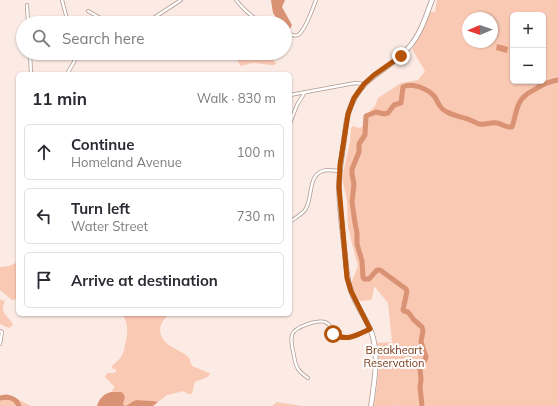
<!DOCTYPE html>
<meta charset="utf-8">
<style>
body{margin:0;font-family:Mulish,sans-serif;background:#f7f7f7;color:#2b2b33}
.controls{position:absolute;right:12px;top:12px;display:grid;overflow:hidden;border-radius:6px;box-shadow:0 1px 3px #0004}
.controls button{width:36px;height:36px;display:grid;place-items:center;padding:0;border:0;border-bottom:1px solid #e1e1e2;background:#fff;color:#2b2b33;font:20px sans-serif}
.compass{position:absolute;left:462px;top:12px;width:36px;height:36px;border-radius:50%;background:#fff;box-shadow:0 1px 3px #0004;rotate:268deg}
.stop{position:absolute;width:12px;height:12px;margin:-9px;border:3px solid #b45309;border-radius:50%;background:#fff}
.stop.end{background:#b45309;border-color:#fff;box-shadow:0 1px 4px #0008}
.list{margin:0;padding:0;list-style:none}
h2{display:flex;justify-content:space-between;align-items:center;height:52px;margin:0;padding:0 16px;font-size:17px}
h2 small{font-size:13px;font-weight:400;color:#7c7c81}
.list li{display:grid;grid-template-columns:26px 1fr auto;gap:12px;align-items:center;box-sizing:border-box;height:56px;margin:0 8px 8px;padding:0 8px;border:1px solid #e1e1e2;border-radius:6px}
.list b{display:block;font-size:15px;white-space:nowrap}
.list p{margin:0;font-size:13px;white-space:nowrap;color:#7c7c81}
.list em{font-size:13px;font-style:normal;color:#7c7c81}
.icon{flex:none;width:22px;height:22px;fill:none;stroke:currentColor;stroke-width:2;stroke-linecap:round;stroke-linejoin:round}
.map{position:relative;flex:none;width:558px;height:406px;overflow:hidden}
.search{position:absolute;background:#fff;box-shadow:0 1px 3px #0004;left:16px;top:16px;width:276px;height:44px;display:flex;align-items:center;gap:10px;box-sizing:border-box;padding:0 14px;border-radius:22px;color:#7c7c81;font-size:15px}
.panel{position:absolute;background:#fff;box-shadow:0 1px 3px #0004;left:16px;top:72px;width:276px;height:244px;border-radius:6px}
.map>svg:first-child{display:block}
</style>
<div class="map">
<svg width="558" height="406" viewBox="0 0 558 406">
<rect width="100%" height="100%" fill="#fbebe4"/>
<!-- green -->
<g fill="#fac9b4" fill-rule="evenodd">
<path d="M437,0H558V406H398L397,404V406H374C377,385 381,364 377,343L392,342L388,303L375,287C372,291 374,296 371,300L361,301L358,300L356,297L351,285L352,281L358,266L351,240L350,233L348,228L347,200L342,178L350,142L351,128L353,126L359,128L362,127C364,123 363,118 365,114L368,113L375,106L378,98L401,83L418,80L425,71L412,49L420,36L430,12H435ZM513,15H543V81H513ZM468,18H492V42H468Z"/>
<path d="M252,53H261C263,58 268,56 273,56L274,61L276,63C276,64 275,65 274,65C272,66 258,63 254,63C250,63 246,65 241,66L237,60L236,55L240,57Z"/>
<path d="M18,262V299L12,300L0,290V267L9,266Z"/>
<path d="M0,298L1,300L5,301C4,303 3,306 3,308C2,315 11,318 13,325L9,328L0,324Z"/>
<path d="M122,314H170C156,324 157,338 172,347C177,350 182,352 186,355C190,357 190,362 192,366L209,373L210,374C207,379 200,379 195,382L193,388V391L191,394H188L184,391L167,395L158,402L154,401L136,400C131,401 129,406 124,405L123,404C126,391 123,392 111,392L114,388V386L105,377L107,373H114L116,371V369H114L112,368V366C115,363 119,360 121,357C124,353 124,349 125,345C128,335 129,323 122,314Z"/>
<path d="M6,394C15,396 22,402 31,406H0V396Z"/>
<path d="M277,402L302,406H272Z"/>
</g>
<!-- water -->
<g fill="#d99273">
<path d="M271,0H285L282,7L292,25L290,29L285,28V23H280L273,13Z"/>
<path d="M497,44L508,47L507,53L496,50Z"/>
<path d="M111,392H121L123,393L125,397L123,404L125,406C129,405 132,401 136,400L154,401L158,402L153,406H97C99,399 103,394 111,392Z"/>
</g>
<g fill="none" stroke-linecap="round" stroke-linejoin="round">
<!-- river -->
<g stroke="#d99273" stroke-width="5">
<path d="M0,398C8,396 16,398 19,406"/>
<path d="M422,406L420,387L421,380L420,368L424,362L426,357L421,342L423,331L422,327L414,320L408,312L404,311L403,310L407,291L406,289L380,270H377L369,279H364L363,277L362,261L357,244V233L355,223L352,202L354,184L352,174V169L359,152V144L365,135L366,116L376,112L384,114L388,113L394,105L401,103L403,87C412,82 428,89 434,96C439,102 438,108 447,112C454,116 463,117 470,120C473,121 476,123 479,124C485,125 491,122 497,123C503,124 506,128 512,127C516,116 516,102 526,95C529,92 533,91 537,88C544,84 550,81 558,80"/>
</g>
<!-- street casing -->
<g stroke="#b1988e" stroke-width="4">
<g id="street">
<path d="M62,0L68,23"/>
<path d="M236,0C244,10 251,17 263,23"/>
<path d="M27,5L28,23"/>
<path d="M88,11L109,23"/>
<path d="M146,23L181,0"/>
<path d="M285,32C289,34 294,37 298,35C305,31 313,8 316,0"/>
<path d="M30,53L31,74"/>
<path d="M67,74L74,62L76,53"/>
<path d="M290,95L355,83L364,84"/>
<path d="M290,123L297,105L305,92"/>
<path d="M290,222C295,218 301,215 305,210C314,198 306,172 327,170C331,170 336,171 340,171"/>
<path d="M0,331L2,332L0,344"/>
<path d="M308,378C298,371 296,368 294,356C293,350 290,341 292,335C294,327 320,318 327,323C334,327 329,337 344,338C352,339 362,332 370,329"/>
</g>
</g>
<!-- primary casing -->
<g stroke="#b1988e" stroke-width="5.5">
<path id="primary" d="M371,406C374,382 380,355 371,331C365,317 356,305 351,291C346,277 346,261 344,246C342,226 339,206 339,186C339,170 342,156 344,141C345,131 346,120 349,111C361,74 389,72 410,46C421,33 426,16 432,0"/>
</g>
<!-- street -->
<use href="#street" stroke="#fff" stroke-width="2.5"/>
<!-- primary -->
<use href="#primary" stroke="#fff" stroke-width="4"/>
</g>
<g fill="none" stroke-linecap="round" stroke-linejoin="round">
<!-- route -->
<path stroke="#b45309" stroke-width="5" d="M333,334C347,342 357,335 370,329L351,291L347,278L339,187L340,165L348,114L354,98L364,84L374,75L401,56"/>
</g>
<g text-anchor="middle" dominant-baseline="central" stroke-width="4" stroke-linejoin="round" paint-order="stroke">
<!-- park labels -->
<g font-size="11" fill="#7c3a1a" stroke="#fcfcfc">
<text x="394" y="350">Breakheart<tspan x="394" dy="13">Reservation</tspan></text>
</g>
</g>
</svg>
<div class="controls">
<button>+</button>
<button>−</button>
</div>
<svg class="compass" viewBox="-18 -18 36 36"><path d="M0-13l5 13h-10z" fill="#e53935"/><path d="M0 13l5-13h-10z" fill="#7c7c81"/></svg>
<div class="stop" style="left:333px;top:334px"></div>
<div class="stop end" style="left:401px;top:56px"></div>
<div class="search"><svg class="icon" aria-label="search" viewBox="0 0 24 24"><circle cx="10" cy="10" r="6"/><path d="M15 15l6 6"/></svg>Search here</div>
<section class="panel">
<h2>11 min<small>Walk · 830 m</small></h2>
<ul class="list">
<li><svg class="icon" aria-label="ahead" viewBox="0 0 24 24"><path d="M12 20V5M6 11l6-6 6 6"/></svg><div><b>Continue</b><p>Homeland Avenue</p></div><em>100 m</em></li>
<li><svg class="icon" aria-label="left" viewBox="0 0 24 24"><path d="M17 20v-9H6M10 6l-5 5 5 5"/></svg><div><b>Turn left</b><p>Water Street</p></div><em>730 m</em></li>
<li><svg class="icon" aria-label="arrive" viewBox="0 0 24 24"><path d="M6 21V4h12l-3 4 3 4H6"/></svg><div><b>Arrive at destination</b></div></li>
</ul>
</section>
</div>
